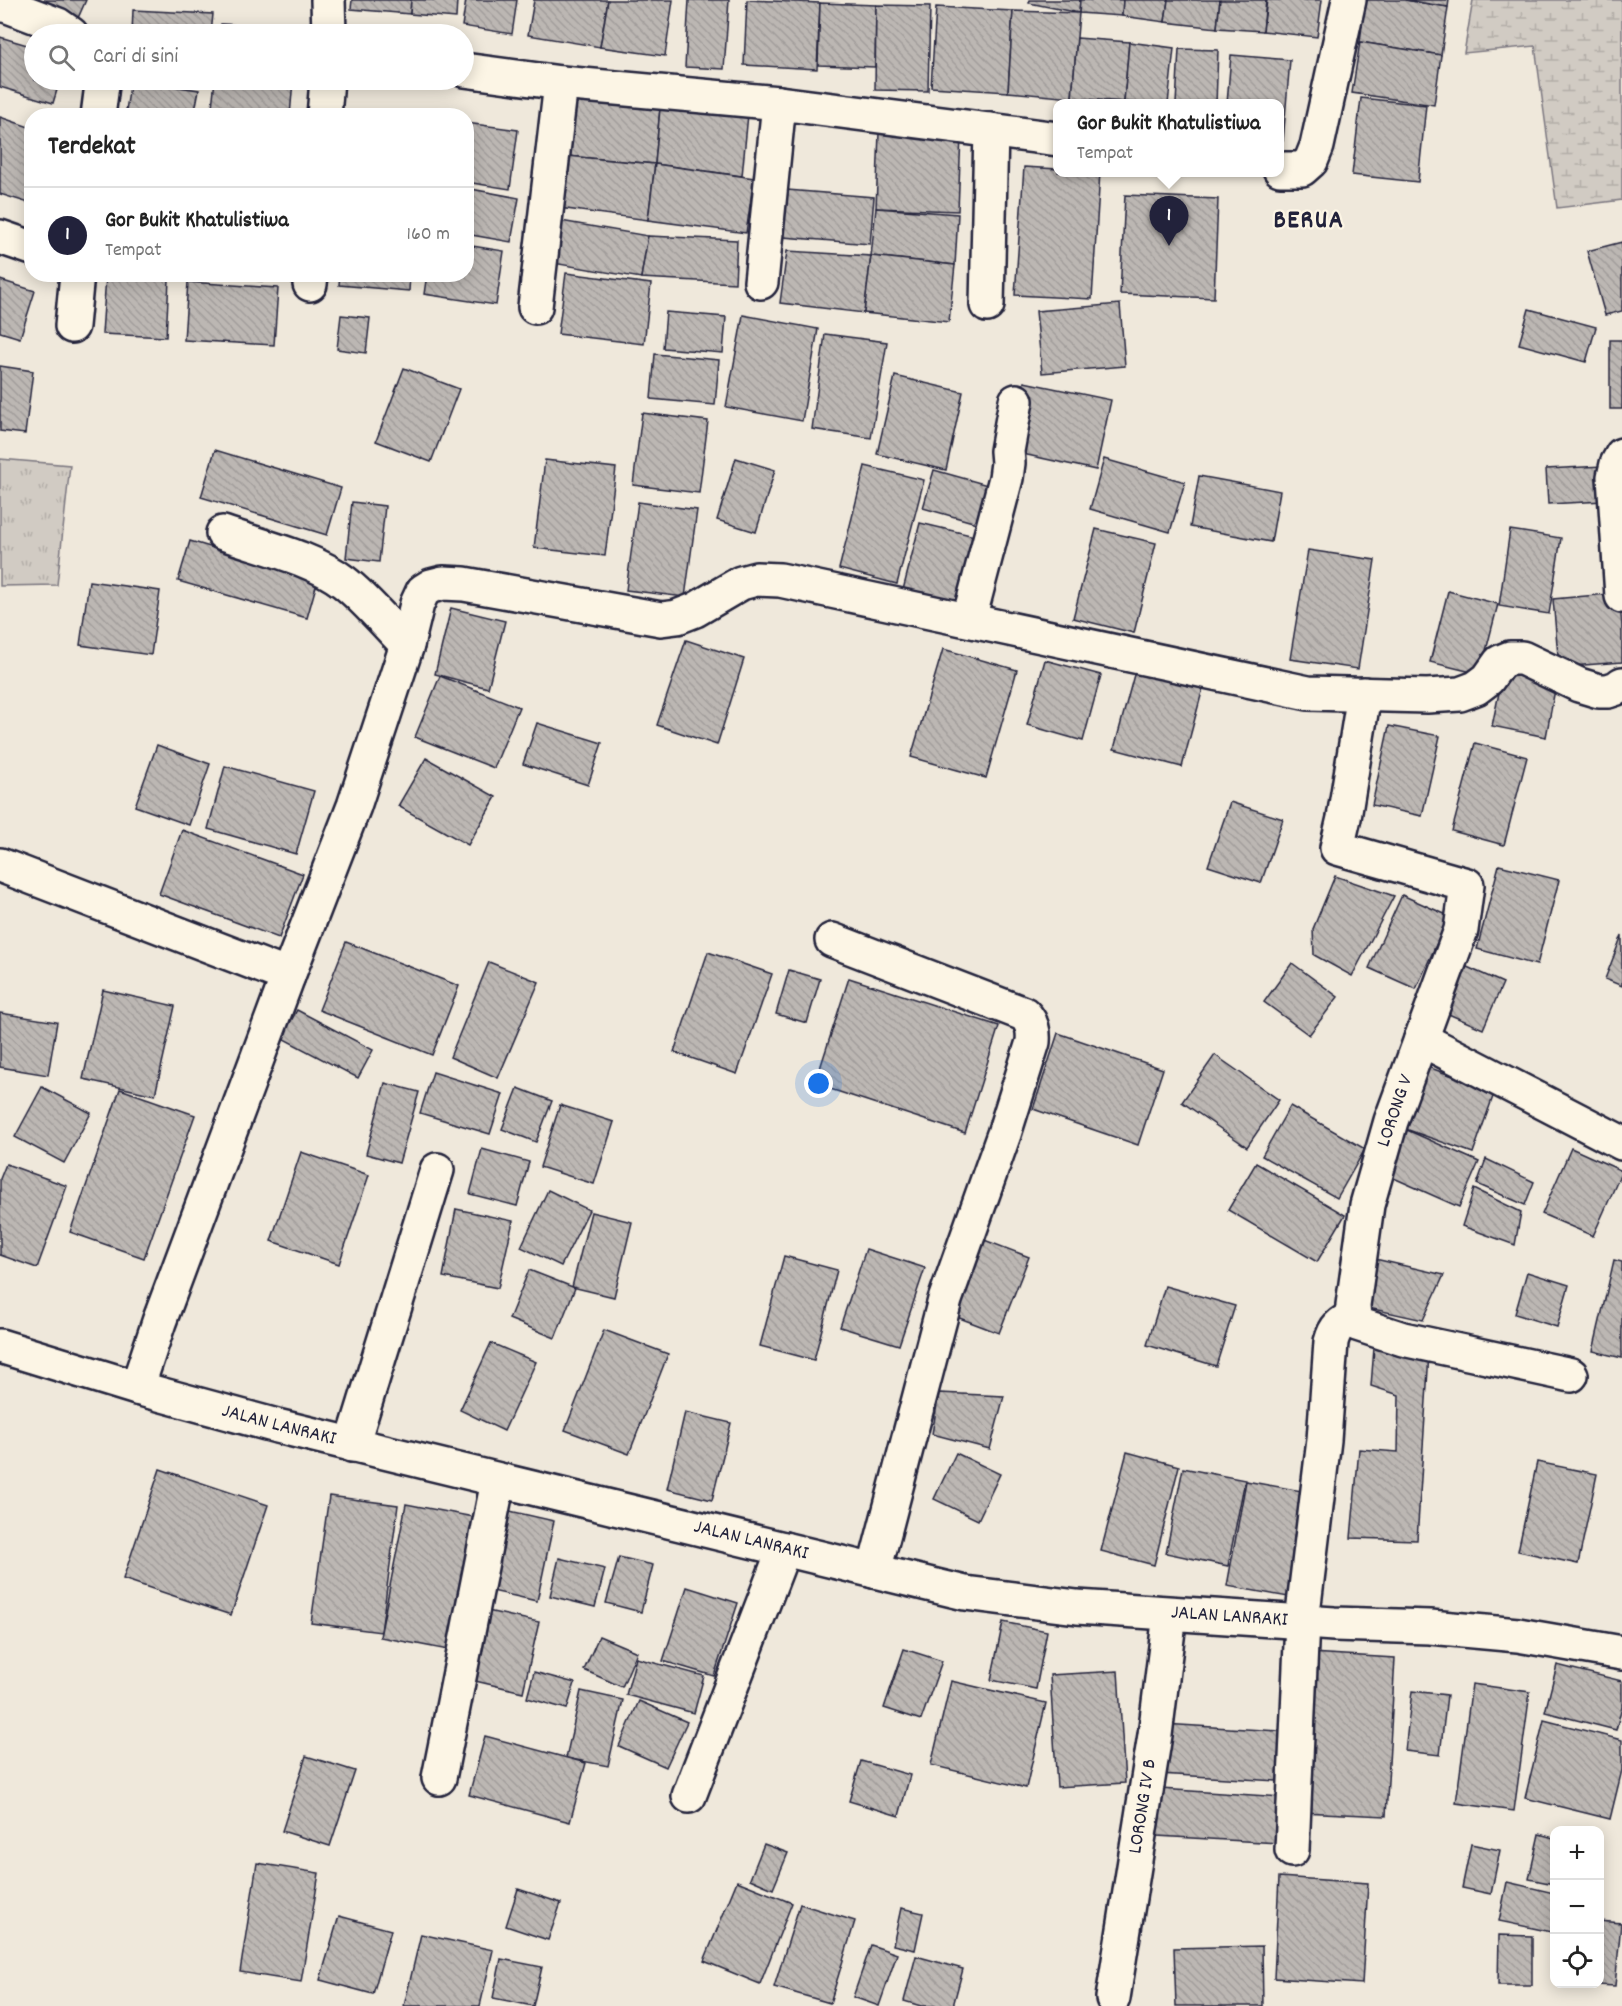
<!DOCTYPE html>
<html lang="id">
<meta charset="utf-8">
<style>
body{margin:0;font-family:Dekko,sans-serif;background:#f2f2f2;color:#222}
.controls{position:absolute;right:18px;bottom:18px;display:grid;overflow:hidden;border-radius:12px;box-shadow:0 3px 15px #0003}
.controls button{width:54px;height:54px;display:grid;place-items:center;padding:0;border:0;border-bottom:2px solid #e0e0e0;background:#fff;color:#222;font:30px sans-serif}
.you{position:absolute;left:819px;top:1084px;width:21px;height:21px;margin:-15px;border:4px solid #fff;border-radius:50%;background:#1a73e8;box-shadow:0 0 0 9px #1a73e833}
.badge{display:grid;place-items:center;width:39px;height:39px;border-radius:50%;background:#22223b;color:#fff;font-size:20px;font-weight:700}
.pin{position:absolute;translate:-50% -50px;filter:drop-shadow(0 2px 3px #0008)}
.pin::after{content:'';position:absolute;top:32px;width:21px;height:18px;background:inherit;clip-path:polygon(0 0,100% 0,50% 100%)}
.popup{position:absolute;left:1053px;top:99px;width:231px;height:78px;box-sizing:border-box;display:grid;place-content:center;border-radius:12px;background:#fff;filter:drop-shadow(0 2px 4px #0005);font-size:20px;white-space:nowrap;color:#767676}
.popup b{font-size:22px;color:#222}
.popup::after{content:'';position:absolute;left:50%;top:100%;margin-left:-12px;border:12px solid transparent;border-top-color:#fff}
.list{margin:0;padding:0;list-style:none}
h2{display:flex;justify-content:space-between;align-items:center;height:78px;margin:0;padding:0 24px;font-size:26px}
h2 small{font-size:20px;font-weight:400;color:#767676}
.list li{display:grid;grid-template-columns:39px 1fr auto;gap:18px;align-items:center;box-sizing:border-box;height:96px;padding:0 24px;border-top:2px solid #e0e0e0}
.list b{display:block;font-size:22px;white-space:nowrap}
.list p{margin:0;font-size:20px;white-space:nowrap;color:#767676}
.list em{font-size:20px;font-style:normal;color:#767676}
.icon{flex:none;width:33px;height:33px;fill:none;stroke:currentColor;stroke-width:2;stroke-linecap:round;stroke-linejoin:round}
.map{position:relative;flex:none;width:1622px;height:2006px;overflow:hidden}
.search{position:absolute;background:#fff;box-shadow:0 3px 15px #0003;left:24px;top:24px;width:450px;height:66px;display:flex;align-items:center;gap:15px;box-sizing:border-box;padding:0 21px;border-radius:33px;color:#767676;font-size:22px}
.panel{position:absolute;background:#fff;box-shadow:0 3px 15px #0003;left:24px;top:108px;width:450px;height:174px;border-radius:24px}
.map>svg:first-child{display:block}
</style>
<div class="map">
<svg width="1622" height="2006" viewBox="0 0 1622 2006">
<defs>
<pattern id="grass-tufts" width="24" height="20" patternUnits="userSpaceOnUse" patternTransform="scale(1.5)"><rect width="24" height="20" fill="#d1cbc3"/><path d="M3 7l-1-3M5 7V3M7 7l1-3M15 17l-1-3M17 17v-4M19 17l1-3" fill="none" stroke="#b3aea8"/></pattern>
<pattern id="wetland-marsh" width="20" height="14" patternUnits="userSpaceOnUse" patternTransform="scale(1.5)"><rect width="20" height="14" fill="#d1cbc3"/><path d="M1 5h8M5 5V1M11 12h8M15 12V8" fill="none" stroke="#b3aea8"/></pattern>
<pattern id="building-back-hatch" width="6" height="6" patternUnits="userSpaceOnUse" patternTransform="scale(1.5)"><rect width="6" height="6" fill="#bcb7b3"/><path d="M-1 5l2 2M0 0l6 6M5-1l2 2" fill="none" stroke="#a19d9b"/></pattern>
</defs>
<rect width="100%" height="100%" fill="#efe8db"/>
<filter id="ink" filterUnits="userSpaceOnUse"><feTurbulence type="fractalNoise" baseFrequency=".0167" numOctaves="2"/><feDisplacementMap in="SourceGraphic" scale="12" xChannelSelector="R" yChannelSelector="G"/><feConvolveMatrix kernelMatrix="1 2 1 2 8 2 1 2 1" color-interpolation-filters="sRGB"/></filter>
<g filter="url(#ink)">
<!-- grass -->
<path fill="url(#grass-tufts)" stroke="#7a767f" stroke-width="1.5" d="M0,459L70,465L57,585L0,586Z"/>
<!-- wetland -->
<path fill="url(#wetland-marsh)" stroke="#7a767f" stroke-width="1.5" d="M1473,0H1622V200L1557,208L1535,46L1464,53Z"/>
<!-- building -->
<g fill="url(#building-back-hatch)" stroke="#22223b" stroke-width="1.5">
<path d="M40,0H86L78,18Z"/>
<path d="M352,0H411L410,14L351,9Z"/>
<path d="M411,0H457L456,18L410,14Z"/>
<path d="M466,0H517L512,34L462,26Z"/>
<path d="M534,0H608L600,47L528,35Z"/>
<path d="M608,0H673L665,56L600,47Z"/>
<path d="M689,0H729L724,69L685,67Z"/>
<path d="M747,0L820,3L817,69L744,65Z"/>
<path d="M1030,0H1080L1079,13L1029,3Z"/>
<path d="M1080,0H1123L1122,16L1079,13Z"/>
<path d="M1123,0H1168L1165,22L1122,16Z"/>
<path d="M1168,0H1220L1217,28L1165,22Z"/>
<path d="M1220,0H1266L1263,31L1217,28Z"/>
<path d="M1267,0H1322L1317,37L1263,31Z"/>
<path d="M1365,0H1405L1448,7L1441,55L1360,42Z"/>
<path d="M1405,0H1449L1448,7Z"/>
<path d="M820,3L876,5L875,67L818,65Z"/>
<path d="M876,5L930,6L928,91L875,90Z"/>
<path d="M936,7L1013,11L1008,92L931,87Z"/>
<path d="M133,10L213,14L211,34H132Z"/>
<path d="M1013,11L1079,13L1072,98L1008,92Z"/>
<path d="M221,24L296,28L295,34H220Z"/>
<path d="M0,37L34,47V80H60L53,103L0,87Z"/>
<path d="M1077,38L1129,42L1124,102L1072,98Z"/>
<path d="M1129,42L1174,48L1168,104L1124,102Z"/>
<path d="M1360,42L1441,55L1434,105L1352,93Z"/>
<path d="M1179,49L1218,50L1216,104H1176Z"/>
<path d="M1231,55L1290,60L1283,141H1280V104H1227Z"/>
<path d="M131,80L199,90L194,116H125Z"/>
<path d="M215,80H293L290,116H211Z"/>
<path d="M573,89L661,97L655,164L567,156Z"/>
<path d="M661,97L749,104L742,176L655,164Z"/>
<path d="M1361,98L1426,105L1418,182L1352,175Z"/>
<path d="M0,117L32,128V204L0,194Z"/>
<path d="M466,123L518,130L510,189L466,182Z"/>
<path d="M879,133L961,135L958,211L876,208Z"/>
<path d="M567,156L655,164L648,220L559,208Z"/>
<path d="M655,164L754,178L746,233L648,220Z"/>
<path d="M1024,167L1058,169V172H1100L1092,299L1015,295Z"/>
<path d="M466,188L519,198L511,242L466,234Z"/>
<path d="M787,190L874,197L870,244L783,237Z"/>
<path d="M1125,195L1218,199L1214,298L1120,294Z"/>
<path d="M876,208L958,214L955,265L871,256Z"/>
<path d="M555,220L648,236L641,278L547,262Z"/>
<path d="M648,236L737,240L735,283L641,278Z"/>
<path d="M1622,242V311L1605,315L1587,251Z"/>
<path d="M466,245L504,251L496,305L424,294L427,274H466Z"/>
<path d="M787,251L871,256L864,313L780,303Z"/>
<path d="M871,256L955,265L949,322L864,313Z"/>
<path d="M566,273L651,284L644,344L558,334Z"/>
<path d="M124,274H176L175,280Z"/>
<path d="M205,274H263L262,281Z"/>
<path d="M340,274H410L409,291L339,285Z"/>
<path d="M106,276L169,280L166,337L102,334Z"/>
<path d="M0,280L35,291L20,338L0,332Z"/>
<path d="M188,282L278,288L274,345L184,340Z"/>
<path d="M1120,304L1125,366L1042,373L1036,311Z"/>
<path d="M1529,309L1596,327L1586,362L1519,344Z"/>
<path d="M666,312L726,317L723,353L663,348Z"/>
<path d="M341,315L370,318L366,353L337,349Z"/>
<path d="M743,315L818,329L802,421L726,407Z"/>
<path d="M825,334L887,342L871,438L812,429Z"/>
<rect x="1610" y="340" width="12" height="69"/>
<path d="M655,354L719,360L715,405L651,399Z"/>
<path d="M0,366L33,371L25,434L0,431Z"/>
<path d="M404,368L459,389L431,462L376,441Z"/>
<path d="M895,376L963,392L946,470L877,454Z"/>
<path d="M1024,382L1111,400L1096,470L1009,451Z"/>
<path d="M642,413L708,421L699,493L633,485Z"/>
<path d="M215,450L341,488L327,535L201,497Z"/>
<path d="M736,458L775,470L756,532L717,520Z"/>
<path d="M1104,459L1185,482L1170,532L1090,509Z"/>
<path d="M545,460L616,468L605,556L534,548Z"/>
<path d="M865,466L924,480L897,584L839,569Z"/>
<path d="M1603,466L1604,501L1548,504L1546,469Z"/>
<path d="M934,470L991,486L980,524L923,508Z"/>
<path d="M1199,476L1280,491L1271,542L1190,527Z"/>
<path d="M352,502L385,506L379,562L346,558Z"/>
<path d="M638,502L697,510L685,597L626,590Z"/>
<path d="M920,523L979,537L961,609L902,594Z"/>
<path d="M1096,529L1156,543L1134,633L1073,618Z"/>
<path d="M1510,530L1561,538L1549,614L1499,606Z"/>
<path d="M190,541L318,579L307,618L178,581Z"/>
<path d="M1308,550L1375,560L1358,669L1290,659Z"/>
<path d="M89,581L160,591L151,655L80,645Z"/>
<path d="M1448,591L1498,604L1480,674L1430,662Z"/>
<path d="M1619,593L1622,626V662L1559,667L1553,599Z"/>
<path d="M451,608L505,621L488,688L435,674Z"/>
<path d="M686,640L744,659L717,745L657,725Z"/>
<path d="M943,649L1017,670L986,778L911,757Z"/>
<path d="M1045,660L1101,675L1083,741L1027,725Z"/>
<path d="M1504,669L1557,679L1546,737L1492,726Z"/>
<path d="M1135,671L1203,688L1182,767L1114,749Z"/>
<path d="M440,676L519,707L494,768L415,737Z"/>
<path d="M537,723L602,743L588,785L523,764Z"/>
<path d="M1389,726L1440,736L1422,816L1372,805Z"/>
<path d="M1475,743L1527,757L1504,845L1452,831Z"/>
<path d="M157,745L210,764L189,825L135,806Z"/>
<path d="M426,758L496,797L468,845L398,806Z"/>
<path d="M225,766L314,791L296,854L208,829Z"/>
<path d="M1230,802L1283,819L1261,883L1208,866Z"/>
<path d="M182,830L303,874L279,938L159,894Z"/>
<path d="M1499,865L1559,880L1537,965L1477,949Z"/>
<path d="M1335,876L1394,896L1352,976L1314,955L1313,929Z"/>
<path d="M1402,895L1449,916L1416,989L1369,968Z"/>
<path d="M1622,935V986L1605,979Z"/>
<path d="M346,942L459,986L432,1055L319,1010Z"/>
<path d="M708,952L772,974L737,1074L674,1052Z"/>
<path d="M489,962L539,982L498,1078L450,1057Z"/>
<path d="M1292,963L1338,997L1309,1035L1264,1002Z"/>
<path d="M1458,963L1503,983L1483,1029L1437,1009Z"/>
<path d="M789,970L820,979L807,1023L776,1014Z"/>
<path d="M849,978L999,1026L965,1133L815,1084Z"/>
<path d="M103,990L175,1006L155,1095L83,1079Z"/>
<path d="M297,1010L373,1050L358,1078L282,1038Z"/>
<path d="M0,1013L57,1022L48,1075L0,1067Z"/>
<path d="M1058,1033L1163,1069L1138,1145L1033,1109Z"/>
<path d="M1215,1055L1279,1100L1247,1147L1182,1102Z"/>
<path d="M1422,1065L1495,1091L1473,1153L1400,1127Z"/>
<path d="M433,1072L503,1094L490,1134L420,1113Z"/>
<path d="M385,1083L419,1092L399,1163L366,1154Z"/>
<path d="M42,1087L91,1113L64,1163L15,1137Z"/>
<path d="M518,1088L552,1101L536,1142L502,1129Z"/>
<path d="M120,1089L195,1115L144,1258L70,1232Z"/>
<path d="M560,1105L614,1122L594,1184L540,1167Z"/>
<path d="M1290,1106L1365,1149L1337,1198L1262,1156Z"/>
<path d="M1407,1130L1479,1162L1459,1207L1387,1175Z"/>
<path d="M1571,1148L1622,1171L1593,1236L1542,1214Z"/>
<path d="M482,1149L529,1162L517,1206L470,1194Z"/>
<path d="M301,1152L369,1175L339,1264L271,1241Z"/>
<path d="M1486,1159L1534,1182L1525,1205L1477,1184Z"/>
<path d="M1256,1163L1345,1215L1317,1262L1228,1210Z"/>
<path d="M6,1164L67,1186L37,1268L0,1255V1179Z"/>
<path d="M1474,1189L1521,1212L1515,1245L1462,1226Z"/>
<path d="M548,1190L589,1210L561,1266L521,1247Z"/>
<path d="M456,1209L513,1221L498,1288L443,1277Z"/>
<path d="M591,1212L632,1222L614,1297L572,1287Z"/>
<path d="M979,1238L1029,1257L999,1333L949,1314Z"/>
<path d="M866,1249L925,1268L899,1345L840,1327Z"/>
<path d="M784,1256L837,1270L814,1360L760,1346Z"/>
<path d="M1371,1258L1444,1275L1423,1320L1364,1307Z"/>
<path d="M1614,1260L1622,1262V1358L1593,1351Z"/>
<path d="M529,1270L575,1288L555,1338L509,1319Z"/>
<path d="M1527,1272L1569,1285L1557,1327L1515,1314Z"/>
<path d="M1165,1286L1235,1306L1216,1366L1147,1345Z"/>
<path d="M604,1330L668,1354L629,1454L565,1430Z"/>
<path d="M491,1343L536,1362L504,1431L460,1410Z"/>
<path d="M1374,1348L1429,1354L1417,1540L1351,1538L1359,1449L1398,1452L1399,1395L1371,1386Z"/>
<path d="M939,1393L1004,1396L990,1449L932,1434Z"/>
<path d="M685,1412L731,1423L712,1500L667,1489Z"/>
<path d="M1127,1452L1179,1466L1154,1565L1101,1551Z"/>
<path d="M956,1453L1000,1474L978,1520L934,1499Z"/>
<path d="M1537,1462L1597,1474L1578,1564L1518,1551Z"/>
<path d="M1183,1468L1245,1480L1228,1566L1166,1553Z"/>
<path d="M160,1469L268,1505L231,1615L123,1579Z"/>
<path d="M1246,1481L1313,1493L1294,1598L1227,1586Z"/>
<path d="M329,1496L398,1505L381,1632L311,1623Z"/>
<path d="M406,1504L474,1517L449,1650L380,1637Z"/>
<path d="M501,1509L554,1521L537,1601L483,1589Z"/>
<path d="M619,1557L653,1565L641,1612L606,1603Z"/>
<path d="M559,1558L605,1569L595,1607L550,1596Z"/>
<path d="M687,1587L738,1603L714,1676L663,1661Z"/>
<path d="M478,1609L539,1622L523,1692L462,1678Z"/>
<path d="M1003,1622L1047,1631L1036,1689L991,1680Z"/>
<path d="M599,1636L637,1652L622,1687L584,1670Z"/>
<path d="M904,1649L942,1661L921,1720L884,1708Z"/>
<path d="M1310,1653L1395,1658L1386,1816L1301,1812Z"/>
<path d="M636,1658L704,1676L694,1713L626,1695Z"/>
<path d="M1557,1665L1622,1681V1706L1616,1730L1545,1712Z"/>
<path d="M1118,1671L1125,1783L1057,1787L1050,1675Z"/>
<path d="M534,1672L575,1683L567,1709L527,1698Z"/>
<path d="M951,1681L1046,1703L1026,1788L931,1765Z"/>
<path d="M1472,1684L1530,1692L1514,1811L1456,1803Z"/>
<path d="M581,1691L623,1700L608,1766L566,1758Z"/>
<path d="M1412,1691L1447,1695L1440,1755L1405,1751Z"/>
<path d="M639,1701L687,1722L666,1767L619,1746Z"/>
<path d="M1544,1720L1622,1740V1770L1610,1819L1525,1798Z"/>
<path d="M1163,1724L1280,1731L1277,1781L1159,1774Z"/>
<path d="M485,1736L586,1763L570,1822L469,1795Z"/>
<path d="M306,1756L355,1771L330,1846L282,1831Z"/>
<path d="M861,1761L910,1775L899,1816L849,1801Z"/>
<path d="M1160,1789L1282,1797L1279,1843L1157,1836Z"/>
<path d="M1539,1834L1554,1838V1884L1529,1879Z"/>
<path d="M764,1844L788,1853L773,1889L750,1879Z"/>
<path d="M1471,1844L1500,1850L1491,1894L1462,1888Z"/>
<path d="M257,1863L319,1873L301,1982L240,1972Z"/>
<path d="M1279,1877L1368,1883L1362,1984L1274,1978Z"/>
<path d="M737,1881L792,1903L760,1984L704,1961Z"/>
<path d="M1507,1882L1554,1893V1922L1552,1932L1499,1921Z"/>
<path d="M518,1889L561,1903L548,1940L506,1926Z"/>
<path d="M800,1904L855,1921L830,2003L774,1987Z"/>
<path d="M901,1908L923,1913L915,1950L893,1945Z"/>
<path d="M339,1916L391,1930L373,1994L320,1980Z"/>
<path d="M1600,1921L1621,1923L1615,1986L1579,1984H1600Z"/>
<path d="M421,1934L493,1950L480,2006H404Z"/>
<path d="M1499,1935L1532,1936V1985H1498Z"/>
<path d="M871,1945L897,1954L879,2006L853,1997Z"/>
<path d="M1262,1946L1263,2006H1176L1174,1948Z"/>
<path d="M916,1956L963,1969L953,2006H921L904,2001Z"/>
<path d="M501,1959L542,1967L533,2006L493,1998Z"/>
</g>
<g fill="none" stroke-linecap="round" stroke-linejoin="round">
<!-- minor casing -->
<g stroke="#22223b" stroke-width="38">
<g id="minor">
<path d="M328,0L329,34"/>
<path d="M0,3L58,25L71,34"/>
<path d="M464,70L561,83L779,103L1058,139"/>
<path d="M98,116L102,85L101,80"/>
<path d="M324,116L327,80"/>
<path d="M1280,169H1302L1311,161L1317,146L1349,0"/>
<path d="M0,237L32,248"/>
<path d="M761,282L779,103"/>
<path d="M310,284L311,274"/>
<path d="M987,305L991,130"/>
<path d="M535,307L561,83"/>
<path d="M72,326L77,274"/>
<path d="M1622,455L1617,464L1614,477L1622,596"/>
<path d="M223,533C260,546 313,558 344,582C366,599 387,625 407,645"/>
<path d="M969,619L1006,478L1008,463L1007,451L1016,401"/>
<path d="M1364,694L1344,818L1337,848L1467,885L1461,930L1391,1121L1367,1205L1353,1305L1354,1317L1357,1324L1403,1339L1571,1375"/>
<path d="M0,865L288,976"/>
<path d="M832,940L1024,1014C1032,1022 1034,1030 1033,1042L1004,1134L945,1300L874,1571"/>
<path d="M1421,1039L1622,1143"/>
<path id="s1" d="M0,1346L137,1388L277,1426L965,1593L1077,1607L1334,1624L1430,1627L1518,1635L1622,1653"/>
<path d="M137,1388L159,1322L288,976L354,806L407,645L417,604L423,591L431,586L443,583L464,584L661,619L677,617L695,610L741,583L756,579L780,580L1308,693L1427,696L1460,694L1476,688L1488,679L1500,662L1510,658H1522L1579,685L1599,691H1608L1617,688L1622,684"/>
<path d="M352,1445L437,1170"/>
<path d="M439,1778L498,1481"/>
<path d="M689,1796L784,1549"/>
<path d="M1292,1850L1302,1621L1324,1440L1331,1342C1335,1327 1340,1323 1354,1317"/>
<path id="s2" d="M1113,1998L1155,1735L1170,1614"/>
</g>
</g>
<!-- minor -->
<use href="#minor" stroke="#fcf5e5" stroke-width="33"/>
</g>
</g>
<g text-anchor="middle" dominant-baseline="central" stroke-width="4.5" stroke-linejoin="round" paint-order="stroke">
<!-- street labels -->
<g font-size="20" fill="#22223b" stroke="#fcf5e5">
<text transform="translate(1396 1111) rotate(-71)">LORONG V</text>
<text stroke="none"><textPath href="#s1" startOffset="290">JALAN LANRAKI</textPath></text>
<text stroke="none"><textPath href="#s1" startOffset="776">JALAN LANRAKI</textPath></text>
<text stroke="none"><textPath href="#s1" startOffset="1262">JALAN LANRAKI</textPath></text>
<text stroke="none"><textPath href="#s2" startOffset="194">LORONG IV B</textPath></text>
</g>
<!-- district labels -->
<g font-size="26" font-weight="bold" letter-spacing="1.5" fill="#22223b" stroke="#fcf5e5">
<text x="1309" y="221">BERUA</text>
</g>
</g>
</svg>
<div class="controls">
<button>+</button>
<button>−</button>
<button><svg class="icon" aria-label="locate" viewBox="0 0 24 24"><circle cx="12" cy="12" r="6"/><path d="M12 2v4M12 18v4M2 12h4M18 12h4"/></svg></button>
</div>
<div class="you"></div>
<div class="pin badge" style="left:1169px;top:246px">1</div>
<div class="popup"><b>Gor Bukit Khatulistiwa</b>Tempat</div>
<div class="search"><svg class="icon" aria-label="search" viewBox="0 0 24 24"><circle cx="10" cy="10" r="6"/><path d="M15 15l6 6"/></svg>Cari di sini</div>
<section class="panel">
<h2>Terdekat<small></small></h2>
<ul class="list">
<li><span class="badge">1</span><div><b>Gor Bukit Khatulistiwa</b><p>Tempat</p></div><em>160 m</em></li>
</ul>
</section>
</div>
